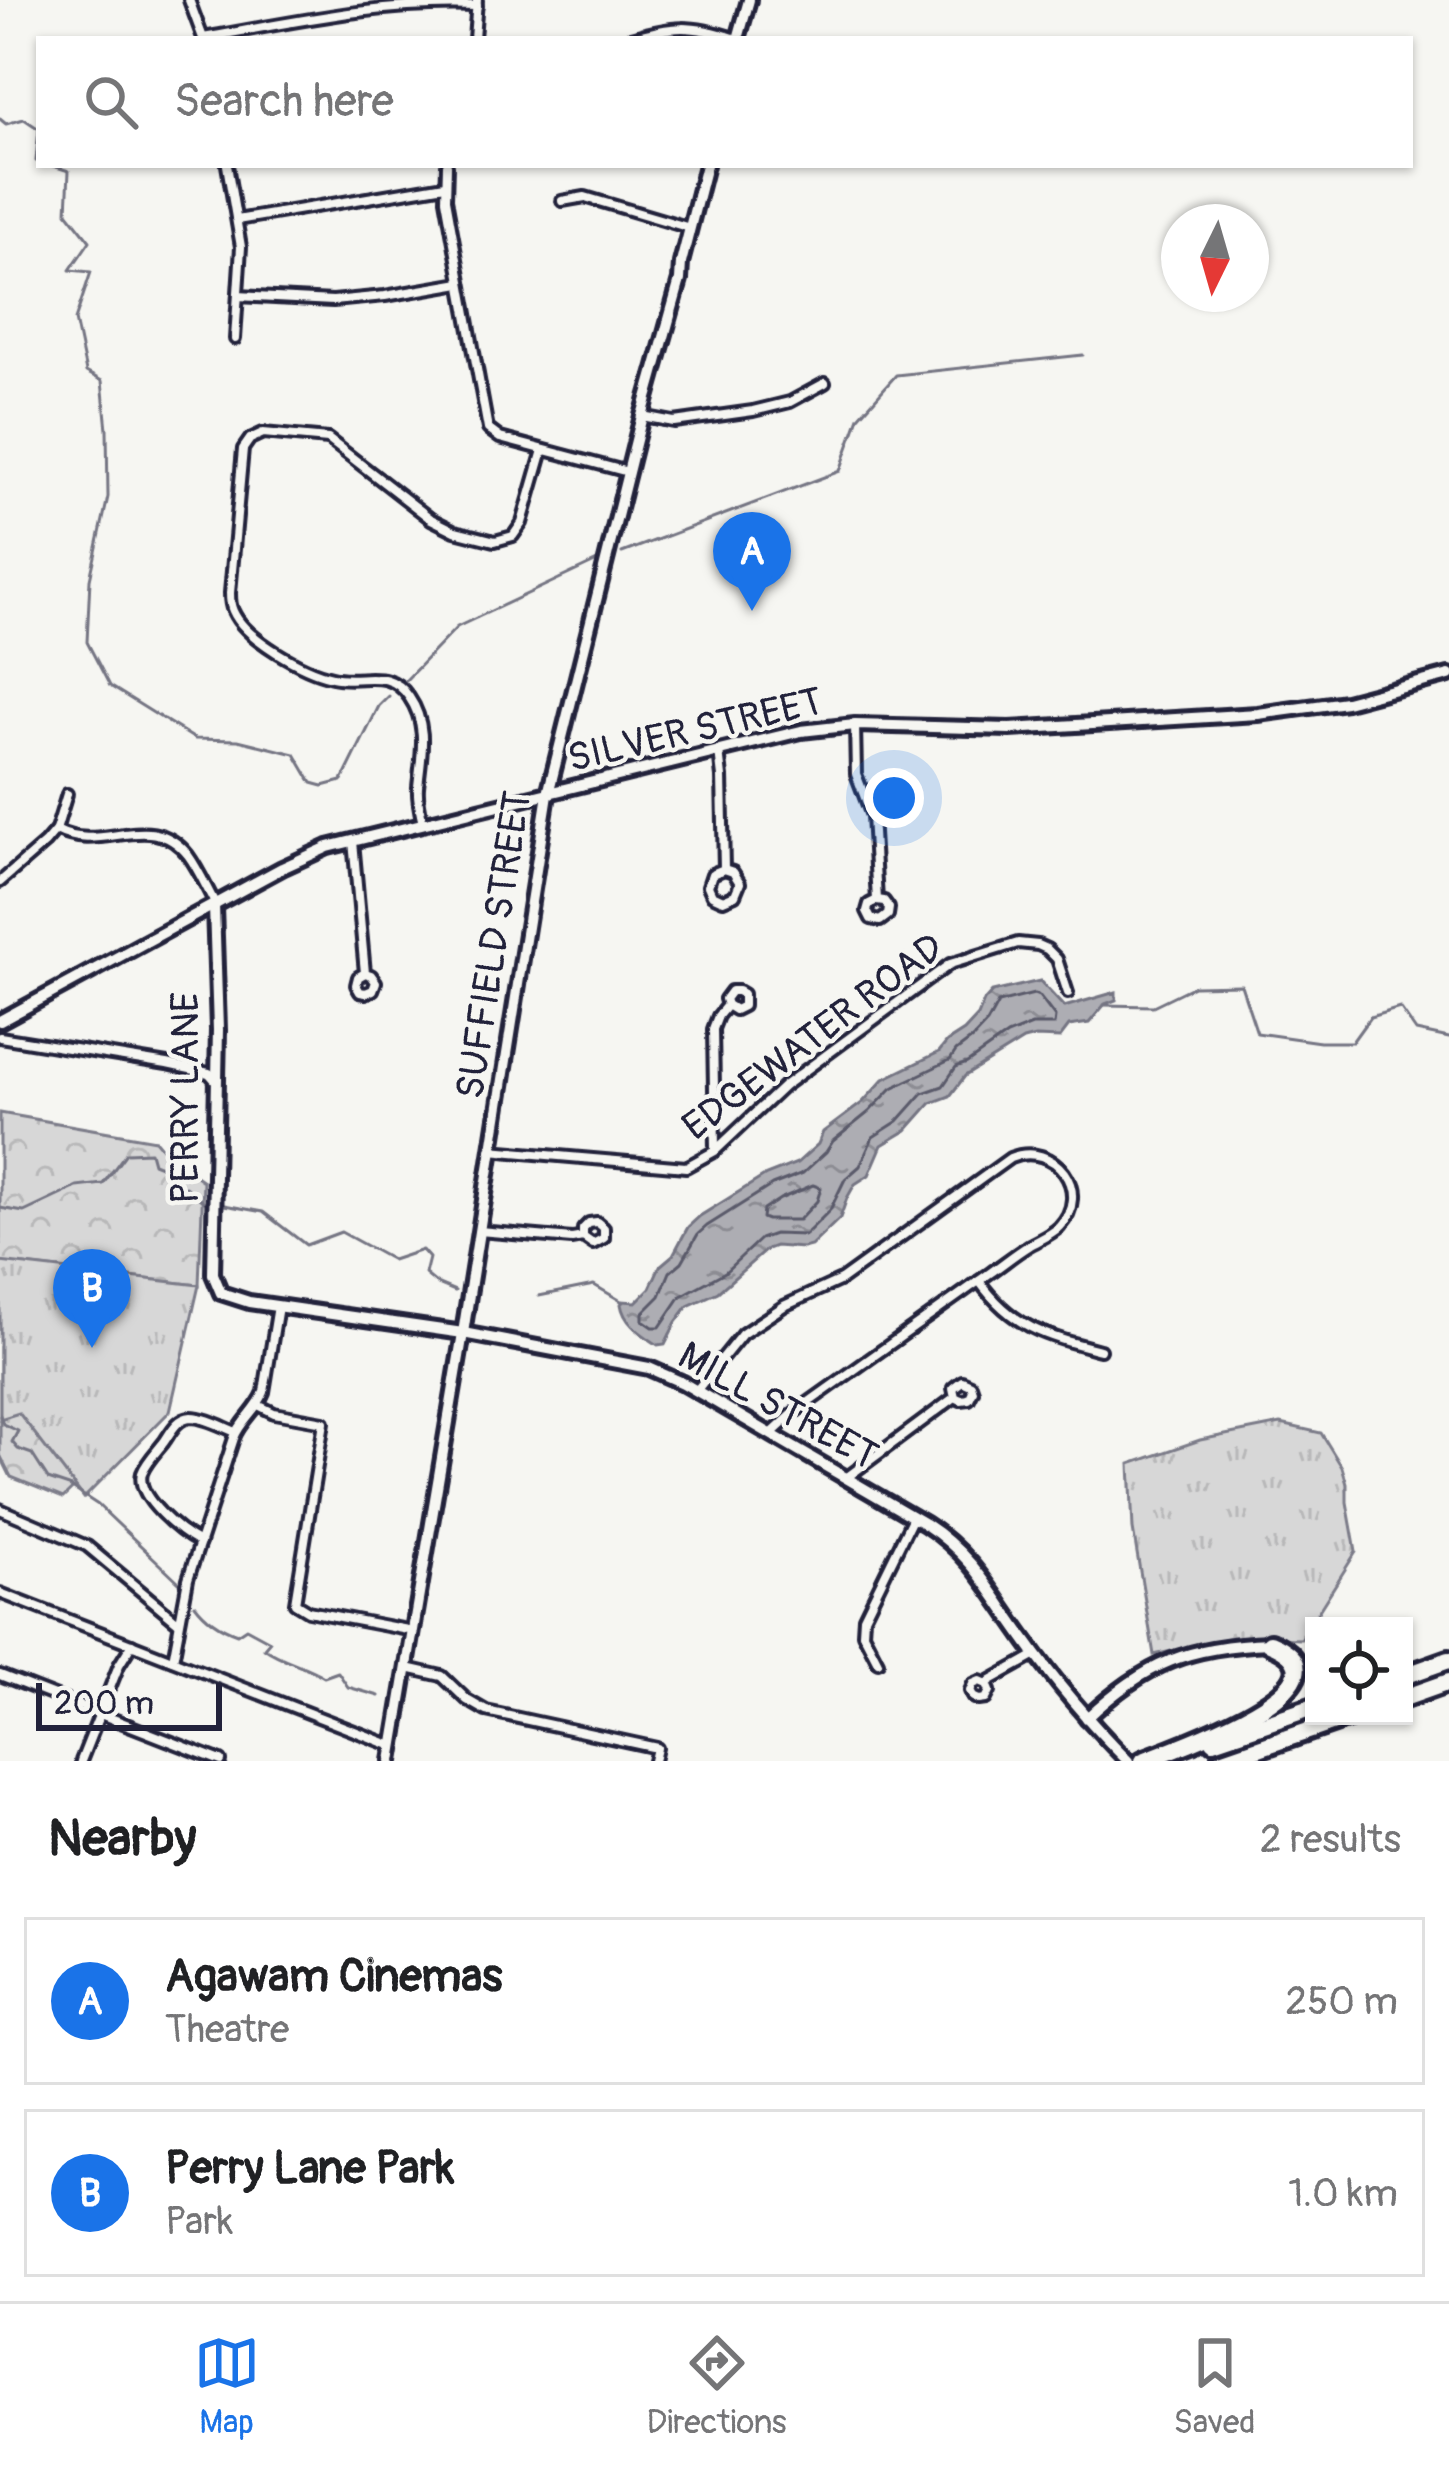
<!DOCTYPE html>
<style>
body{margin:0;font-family:Pangolin,sans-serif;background:#f6f6f6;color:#202124}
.controls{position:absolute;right:36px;bottom:36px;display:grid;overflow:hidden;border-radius:0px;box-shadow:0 3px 9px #0004}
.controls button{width:108px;height:108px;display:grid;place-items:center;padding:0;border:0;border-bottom:3px solid #e0e0e0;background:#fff;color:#202124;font:60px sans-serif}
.compass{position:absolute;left:1161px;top:204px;width:108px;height:108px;border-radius:50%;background:#fff;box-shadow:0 3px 9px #0004;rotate:185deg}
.scale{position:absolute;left:36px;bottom:30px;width:186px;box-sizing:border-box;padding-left:12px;border:6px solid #22223b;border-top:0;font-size:33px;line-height:42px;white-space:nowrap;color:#22223b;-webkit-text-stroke:9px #f6f6f2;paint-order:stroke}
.you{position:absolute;left:894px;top:798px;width:42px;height:42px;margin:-30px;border:9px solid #fff;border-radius:50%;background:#1a73e8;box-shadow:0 0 0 18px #1a73e833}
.badge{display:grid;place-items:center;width:78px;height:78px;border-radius:50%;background:#1a73e8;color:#fff;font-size:39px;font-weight:700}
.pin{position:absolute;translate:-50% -99px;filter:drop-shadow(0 3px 6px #0008)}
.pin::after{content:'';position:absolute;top:63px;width:42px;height:36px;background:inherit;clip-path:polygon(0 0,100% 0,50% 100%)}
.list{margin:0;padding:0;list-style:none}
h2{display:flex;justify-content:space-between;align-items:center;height:156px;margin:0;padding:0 48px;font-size:51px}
h2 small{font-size:39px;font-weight:400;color:#757577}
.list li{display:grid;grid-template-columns:78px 1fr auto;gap:36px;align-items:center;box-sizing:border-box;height:168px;margin:0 24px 24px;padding:0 24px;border:3px solid #e0e0e0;border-radius:0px}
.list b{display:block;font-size:45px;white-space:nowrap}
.list p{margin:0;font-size:39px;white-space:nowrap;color:#757577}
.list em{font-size:39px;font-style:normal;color:#757577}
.icon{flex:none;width:66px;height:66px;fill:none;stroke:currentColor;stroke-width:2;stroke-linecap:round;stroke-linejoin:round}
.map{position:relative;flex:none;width:1449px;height:1761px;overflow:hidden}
.search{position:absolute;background:#fff;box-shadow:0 3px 9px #0004;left:36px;right:36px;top:36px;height:132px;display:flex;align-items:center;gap:30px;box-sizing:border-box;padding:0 42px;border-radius:0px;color:#757577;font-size:45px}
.sheet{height:540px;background:#fff}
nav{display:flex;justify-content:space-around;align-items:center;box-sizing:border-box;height:168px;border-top:3px solid #e0e0e0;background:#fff;font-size:33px;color:#757577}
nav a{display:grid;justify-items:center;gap:6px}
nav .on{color:#1a73e8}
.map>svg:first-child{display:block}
</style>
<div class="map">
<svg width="1449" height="1761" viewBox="0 0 1449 1761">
<defs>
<pattern id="forest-crowns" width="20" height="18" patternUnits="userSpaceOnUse" patternTransform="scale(3)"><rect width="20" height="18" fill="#d7d7d7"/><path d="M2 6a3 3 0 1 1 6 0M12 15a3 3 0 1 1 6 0" fill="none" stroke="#b8b8b9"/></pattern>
<pattern id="park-tufts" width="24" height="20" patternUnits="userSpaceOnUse" patternTransform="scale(3)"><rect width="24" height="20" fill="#d7d7d7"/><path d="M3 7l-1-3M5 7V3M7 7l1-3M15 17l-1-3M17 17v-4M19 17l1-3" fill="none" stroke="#b8b8b9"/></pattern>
<pattern id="water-ripples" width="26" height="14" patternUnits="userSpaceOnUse" patternTransform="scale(3)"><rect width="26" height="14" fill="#adadb3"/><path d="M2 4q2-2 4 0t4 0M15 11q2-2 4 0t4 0" fill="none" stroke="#8c8c93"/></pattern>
</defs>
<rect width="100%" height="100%" fill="#f6f6f2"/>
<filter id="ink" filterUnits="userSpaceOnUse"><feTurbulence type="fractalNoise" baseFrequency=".00833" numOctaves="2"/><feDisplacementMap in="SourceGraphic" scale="24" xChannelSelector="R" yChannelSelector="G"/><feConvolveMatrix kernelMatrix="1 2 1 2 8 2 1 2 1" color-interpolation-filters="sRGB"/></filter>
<g filter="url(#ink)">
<!-- forest -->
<g fill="url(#forest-crowns)" stroke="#7c7c89" stroke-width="3">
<path d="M0,1113L155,1140L170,1158L203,1181L199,1285L24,1265L0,1277Z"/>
<path d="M0,1348L161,1403L63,1498L11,1477L0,1455Z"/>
</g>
<!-- park -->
<g fill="url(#park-tufts)" stroke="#7c7c89" stroke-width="3">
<path d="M0,1262L199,1285L170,1411L84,1498L19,1413L0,1419Z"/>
<path d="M1281,1424L1321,1433L1342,1467L1347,1484V1502L1356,1552L1301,1639L1233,1637L1154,1655L1133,1529L1130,1464L1200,1440Z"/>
</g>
<!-- water -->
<path fill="url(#water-ripples)" stroke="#757583" stroke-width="3" d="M1040,981L1064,1007L1116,992V1000L1105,1004L1089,1023L1069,1026L1060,1038L1035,1037L1023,1040L965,1076L950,1096L931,1103L907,1130L882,1145L869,1175L855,1184L847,1198L840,1218L811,1246L803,1248L775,1246L767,1249L718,1292L688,1306L676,1322L665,1344L658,1345C642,1334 624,1324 621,1304L623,1301L636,1302L650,1288L660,1266L673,1255L688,1227L700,1216L766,1175L797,1163L818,1144L823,1132L862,1103L884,1079L939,1052L947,1042L964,1031L978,1016L984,1001L992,992Z"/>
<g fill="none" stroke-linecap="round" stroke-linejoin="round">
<!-- shore -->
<g stroke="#5a5a6b" stroke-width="3">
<path d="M1034,994L1039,996L1055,1017L1054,1025H1032L1007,1035L967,1063L956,1067L943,1086L923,1093L898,1121L873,1137L860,1166L845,1179L830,1210L805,1235L774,1234L760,1239L725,1272L681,1296L660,1327H653L643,1320V1313L660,1296L670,1272L682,1262L698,1234L707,1226L772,1185L803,1173L826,1152L833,1141L869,1112L892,1088L950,1060L956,1051L972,1039L987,1023L998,1003Z"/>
<path d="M813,1185L821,1188L817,1201L799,1220H767L762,1218L763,1210L780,1199Z"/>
</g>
<!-- stream -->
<g stroke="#757583" stroke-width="3">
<path d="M0,119L6,124L24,119L39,129L36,161L39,162"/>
<path d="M50,165L69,171L67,212L90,241L70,270L91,272L75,320L86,372L102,381L107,429L108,497L90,579L87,642L110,686L195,739L238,740L295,754L312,783L323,786L342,781L379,706L389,696"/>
<path d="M622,553L840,471L859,417L896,375L1083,355"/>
<path d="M406,680L457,627L597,561"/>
<path d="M1104,1005L1153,1006L1194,986L1241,985L1257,1033L1320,1042H1352L1370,1017L1400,1008L1416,1031L1449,1038"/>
<path d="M224,1205L263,1212L306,1245L341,1232L392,1260L422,1250L429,1258L425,1274L436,1283L455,1291"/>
<path d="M0,1208L24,1212L77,1187L103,1184L126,1153L150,1152L153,1163L178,1173L177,1183L173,1184L171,1188L176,1191L185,1187L204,1202"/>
<path d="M539,1296L594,1285L623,1302"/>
<path d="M0,1415L3,1424L18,1431L12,1442L18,1449L32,1454L48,1479L69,1486L98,1505L179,1582"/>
<path d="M195,1604C206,1619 220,1628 237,1634L246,1628L270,1641L264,1648C282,1661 305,1665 324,1677L338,1672L348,1687L379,1696"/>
</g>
<!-- street casing -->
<g stroke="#22223b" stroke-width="16">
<g id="street">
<path d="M189,0L203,38"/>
<path d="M203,38C294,22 384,2 477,6"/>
<path d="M474,39L477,0"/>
<path d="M627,39C674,25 690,24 737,39"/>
<path d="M227,165L241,247L235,339"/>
<path d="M447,165L446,199L488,429L500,438L628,472"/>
<path d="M562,201L585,197L690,228"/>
<path d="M237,220L445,185"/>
<path d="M238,296L333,301L385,296L461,283"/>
<path d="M642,416L674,422L753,411L790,402L825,383"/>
<path d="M855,725L856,774L872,816L877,900L869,904L867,911L871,919L880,921L888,915L889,908L884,901L877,900"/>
<path d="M719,751L722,777L724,869L712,874L708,886L712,895L723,900L735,895L740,883L733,872L724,869"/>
<path d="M423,824C420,811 417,799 418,787C421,755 429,726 409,697C388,666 362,684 332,677C304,671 245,639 233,611C230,605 230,599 230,593L243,449L250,439L263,433L328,439L431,519L455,531L495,541L513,536L522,523L543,450"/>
<path d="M56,830C103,855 150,807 188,855C199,870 207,889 216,905"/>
<path d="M353,841L365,973L371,975L376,982L373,990L366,993L360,992L356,985L358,977L365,973"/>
<path d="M0,882L45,843L56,830L67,794"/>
<path d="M0,1037L167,1064L209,1073L216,1081"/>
<path d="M715,1149L713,1029L718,1016L727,1005L735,1010L743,1006V994L738,991H731L725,999L727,1005"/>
<path d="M490,1150L686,1167L715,1151L784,1086L950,964L1018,943L1038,945L1047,949L1057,959L1068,993"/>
<path d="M479,1231L572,1239L583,1237L593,1244L604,1238V1228L597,1222L589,1223L583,1229V1237"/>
<path d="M979,1281C1013,1328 1046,1336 1100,1350"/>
<path d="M696,1391L742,1334L784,1306L841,1280L1010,1158C1055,1140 1093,1192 1059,1227C1051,1235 1038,1240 1028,1246C1015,1254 1003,1264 990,1273C925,1319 860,1366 795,1412L771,1434"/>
<path d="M258,1405L274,1413L324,1422L295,1603L308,1611L413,1631"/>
<path d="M846,1478L955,1397L961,1400L969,1399L973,1391L971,1385L962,1381L953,1388L955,1397"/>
<path d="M0,1509L87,1546L178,1622"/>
<path d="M200,1543C181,1533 135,1497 142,1473C146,1462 157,1451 164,1442C171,1432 177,1418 191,1417C205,1417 223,1427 236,1432"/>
<path d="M0,1593L393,1746"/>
<path d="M173,1660L188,1579L234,1438C241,1420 257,1410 264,1392L278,1306"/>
<path d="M878,1662L863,1633L864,1617L913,1517"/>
<path d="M407,1668L442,1676L467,1700L486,1711L657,1748L654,1761"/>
<path d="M0,1675L221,1761"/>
<path d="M987,1684L980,1681L973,1684L970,1691L973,1697L979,1700L986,1699L990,1691L987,1684L991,1680L1036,1655"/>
<path d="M81,1761L119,1665L132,1644"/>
</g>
</g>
<!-- secondary casing -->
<g stroke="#22223b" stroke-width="20">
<g id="secondary">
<path d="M738,39L749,0"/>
<path d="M214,906L218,1030L213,1274L221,1293L249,1302L463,1333L649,1368L683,1383L925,1524C973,1555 992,1594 1024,1638C1055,1682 1090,1723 1128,1761"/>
<path d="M0,1021L282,868L328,847L801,731L855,725L1010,729L1258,714L1346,702L1449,675"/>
<path d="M1087,1718C1146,1662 1190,1646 1270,1643"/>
<path d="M391,1761L463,1333L548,794L642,416L680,280L681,263L706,165"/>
</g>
</g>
<!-- highway casing -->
<g stroke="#22223b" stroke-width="26">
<g id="highway">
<path d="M1404,1676L1449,1660"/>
<path d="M1404,1698L1449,1682"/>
<path d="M1214,1741L1314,1707"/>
<path d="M1143,1761C1170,1750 1367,1683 1270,1643"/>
<path d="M1221,1761L1352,1716"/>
</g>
</g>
<!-- street -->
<use href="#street" stroke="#f6f6f2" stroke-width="8"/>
<!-- secondary -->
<use href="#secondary" stroke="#f6f6f2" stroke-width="10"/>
<!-- highway -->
<use href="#highway" stroke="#f6f6f2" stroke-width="16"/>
</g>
</g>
<g text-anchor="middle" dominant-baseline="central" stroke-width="9" stroke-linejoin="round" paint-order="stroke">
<!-- street labels -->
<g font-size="39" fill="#22223b" stroke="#f6f6f2">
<text transform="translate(695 730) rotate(-13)">SILVER STREET</text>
<text transform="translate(494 945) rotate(-81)">SUFFIELD STREET</text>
<text transform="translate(813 1037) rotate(-37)">EDGEWATER ROAD</text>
<text transform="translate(185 1098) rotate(-90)">PERRY LANE</text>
<text transform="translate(778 1406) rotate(29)">MILL STREET</text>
</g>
</g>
</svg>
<div class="controls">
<button><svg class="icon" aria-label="locate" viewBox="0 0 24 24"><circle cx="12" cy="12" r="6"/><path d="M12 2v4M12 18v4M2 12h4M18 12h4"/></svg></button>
</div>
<svg class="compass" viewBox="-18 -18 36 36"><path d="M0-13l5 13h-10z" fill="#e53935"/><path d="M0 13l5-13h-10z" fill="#757577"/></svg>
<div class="scale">200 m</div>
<div class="you"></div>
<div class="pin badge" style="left:752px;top:611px">A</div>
<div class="pin badge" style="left:92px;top:1348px">B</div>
<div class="search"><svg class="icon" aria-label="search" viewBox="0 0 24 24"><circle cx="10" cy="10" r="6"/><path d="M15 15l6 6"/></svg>Search here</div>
</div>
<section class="sheet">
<h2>Nearby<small>2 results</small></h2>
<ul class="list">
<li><span class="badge">A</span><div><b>Agawam Cinemas</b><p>Theatre</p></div><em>250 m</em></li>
<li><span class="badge">B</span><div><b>Perry Lane Park</b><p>Park</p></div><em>1.0 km</em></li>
</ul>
</section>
<nav>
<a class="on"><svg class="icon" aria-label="map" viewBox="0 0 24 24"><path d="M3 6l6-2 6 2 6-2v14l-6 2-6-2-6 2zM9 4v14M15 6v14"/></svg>Map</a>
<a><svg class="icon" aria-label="directions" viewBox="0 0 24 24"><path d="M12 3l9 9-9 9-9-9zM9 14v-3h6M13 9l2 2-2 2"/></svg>Directions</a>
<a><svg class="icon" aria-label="saved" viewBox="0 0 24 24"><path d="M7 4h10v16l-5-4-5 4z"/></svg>Saved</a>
</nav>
